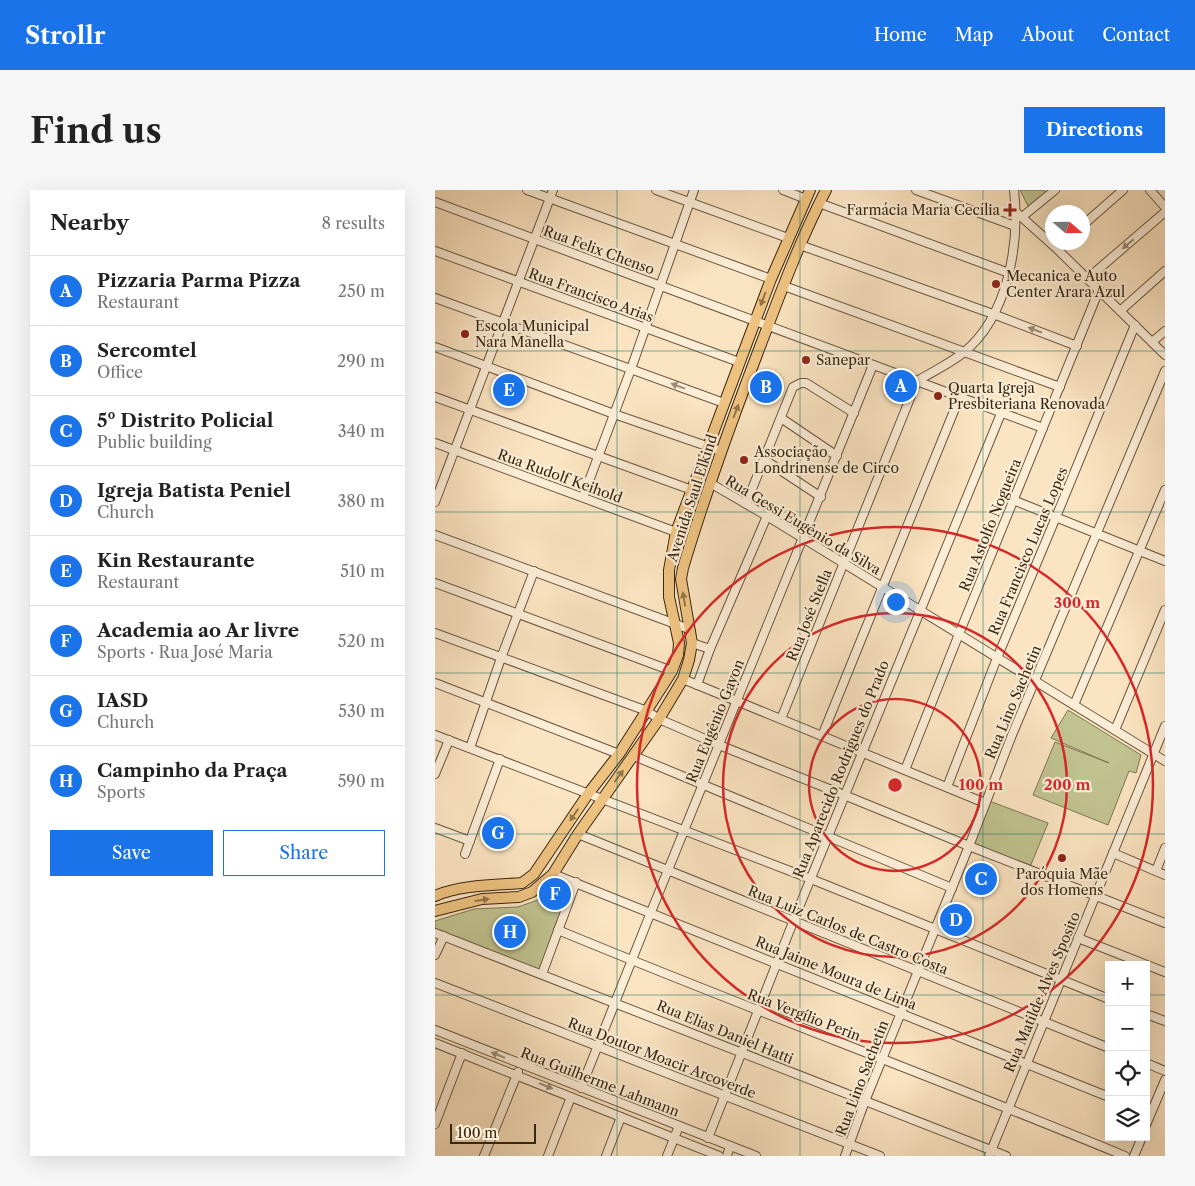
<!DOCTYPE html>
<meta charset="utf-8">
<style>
body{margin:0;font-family:"Libre Caslon Text",serif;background:#f6f6f6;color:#222}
.controls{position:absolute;right:15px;bottom:15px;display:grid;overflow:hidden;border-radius:0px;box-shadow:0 5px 20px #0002}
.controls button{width:45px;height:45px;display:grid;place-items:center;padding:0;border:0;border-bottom:1px solid #e0e0e0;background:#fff;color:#222;font:25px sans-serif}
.compass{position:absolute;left:610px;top:15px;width:45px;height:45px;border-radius:50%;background:#fff;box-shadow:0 5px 20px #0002;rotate:110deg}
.scale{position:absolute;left:15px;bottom:12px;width:86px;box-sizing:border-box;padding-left:5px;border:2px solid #3a2712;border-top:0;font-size:14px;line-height:18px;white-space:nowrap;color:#3a2712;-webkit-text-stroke:4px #fcedd7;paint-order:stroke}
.you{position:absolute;left:460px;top:411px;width:18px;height:18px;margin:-12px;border:4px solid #fff;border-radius:50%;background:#1a73e8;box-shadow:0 0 0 8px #1a73e833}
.badge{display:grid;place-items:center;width:32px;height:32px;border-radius:50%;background:#1a73e8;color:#fff;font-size:16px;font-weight:700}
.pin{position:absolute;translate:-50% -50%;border:2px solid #fff;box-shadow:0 1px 5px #0006}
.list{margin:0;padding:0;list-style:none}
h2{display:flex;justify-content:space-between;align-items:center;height:65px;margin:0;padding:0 20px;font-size:21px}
h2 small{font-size:16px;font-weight:400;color:#767676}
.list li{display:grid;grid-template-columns:32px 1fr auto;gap:15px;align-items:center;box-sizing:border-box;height:70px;padding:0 20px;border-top:1px solid #e0e0e0}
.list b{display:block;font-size:19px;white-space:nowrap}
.list p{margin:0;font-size:16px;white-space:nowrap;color:#767676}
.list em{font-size:16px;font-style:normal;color:#767676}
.actions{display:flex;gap:10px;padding:15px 20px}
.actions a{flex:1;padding:11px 0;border:1px solid #1a73e8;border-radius:0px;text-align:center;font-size:18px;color:#1a73e8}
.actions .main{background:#1a73e8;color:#fff}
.icon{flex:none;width:28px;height:28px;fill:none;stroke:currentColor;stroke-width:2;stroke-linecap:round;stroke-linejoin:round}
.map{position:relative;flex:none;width:730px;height:966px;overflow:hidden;border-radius:0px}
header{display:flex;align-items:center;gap:30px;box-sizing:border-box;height:70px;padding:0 25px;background:#1a73e8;color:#fff}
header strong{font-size:24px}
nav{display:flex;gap:28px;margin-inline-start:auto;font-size:18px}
.intro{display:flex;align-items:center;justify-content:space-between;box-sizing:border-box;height:120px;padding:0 30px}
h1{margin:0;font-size:35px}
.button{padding:12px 22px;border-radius:0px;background:#1a73e8;color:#fff;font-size:18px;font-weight:700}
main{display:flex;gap:30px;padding:0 30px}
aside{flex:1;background:#fff;border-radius:0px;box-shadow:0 5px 20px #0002}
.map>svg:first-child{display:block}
</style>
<header>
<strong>Strollr</strong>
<nav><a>Home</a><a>Map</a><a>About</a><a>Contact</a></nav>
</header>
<div class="intro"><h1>Find us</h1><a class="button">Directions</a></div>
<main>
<aside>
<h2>Nearby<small>8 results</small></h2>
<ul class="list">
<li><span class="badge">A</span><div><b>Pizzaria Parma Pizza</b><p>Restaurant</p></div><em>250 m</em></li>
<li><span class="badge">B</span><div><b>Sercomtel</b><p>Office</p></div><em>290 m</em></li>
<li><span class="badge">C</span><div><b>5º Distrito Policial</b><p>Public building</p></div><em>340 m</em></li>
<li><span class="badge">D</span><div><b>Igreja Batista Peniel</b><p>Church</p></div><em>380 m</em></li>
<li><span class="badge">E</span><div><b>Kin Restaurante</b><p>Restaurant</p></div><em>510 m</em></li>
<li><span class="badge">F</span><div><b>Academia ao Ar livre</b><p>Sports · Rua José Maria</p></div><em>520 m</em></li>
<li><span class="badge">G</span><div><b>IASD</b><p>Church</p></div><em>530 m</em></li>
<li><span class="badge">H</span><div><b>Campinho da Praça</b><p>Sports</p></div><em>590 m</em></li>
</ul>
<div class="actions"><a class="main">Save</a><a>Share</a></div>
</aside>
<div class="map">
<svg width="730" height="966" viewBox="0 0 730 966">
<rect width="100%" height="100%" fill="#fbe4c1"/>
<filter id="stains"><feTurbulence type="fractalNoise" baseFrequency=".004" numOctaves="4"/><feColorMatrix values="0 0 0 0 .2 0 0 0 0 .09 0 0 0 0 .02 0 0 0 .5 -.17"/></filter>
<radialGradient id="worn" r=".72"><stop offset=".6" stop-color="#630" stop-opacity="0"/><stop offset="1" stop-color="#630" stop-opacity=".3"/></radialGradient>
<!-- green -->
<g fill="#c1c491" stroke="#7e7652">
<path d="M585,0H609L611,2L594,18Z"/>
<path d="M633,520L706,565L701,583L694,581L673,635L598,605L620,552L674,573L616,548Z"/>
<path d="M554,611L613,633L595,677L539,654L538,649Z"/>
<path d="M117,691L135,697L105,780L0,739V731L39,719L83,717L103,710Z"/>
</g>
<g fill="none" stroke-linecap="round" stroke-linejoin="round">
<!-- minor casing -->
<g stroke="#6a563e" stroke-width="10">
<g id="minor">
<path d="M92,0L336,89"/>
<path d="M221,0L353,48"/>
<path d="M348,0L371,9"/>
<path d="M481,0L580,36"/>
<path d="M715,0L730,17"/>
<path d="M0,12L608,238"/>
<path d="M384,13L574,83"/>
<path d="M582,23L621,58L730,165"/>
<path d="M587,27L620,0"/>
<path d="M648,35L688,0"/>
<path d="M365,55L558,124L642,156"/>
<path d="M0,61L304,172"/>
<path d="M652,89L730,22"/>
<path d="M349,96L625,197"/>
<path d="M0,108L289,213"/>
<path d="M685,121L730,81"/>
<path d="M717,152L730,141"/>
<path d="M0,157L179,224L286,261"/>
<path d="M482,191C497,182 514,174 528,163C573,127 585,54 579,0"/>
<path d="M0,207L257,300"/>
<path d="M346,228L402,266"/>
<path d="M0,253L241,342"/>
<path d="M330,270L386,307"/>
<path d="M275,293L332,326L730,571"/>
<path d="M148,307L196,179L259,0"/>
<path d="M578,310L730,371"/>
<path d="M0,312L118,0"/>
<path d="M311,314L358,197L366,193H371L419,223"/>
<path d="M0,345L254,439"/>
<path d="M0,393L237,481"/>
<path d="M0,443L212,521L224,529L284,555L409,605L534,656L730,733"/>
<path d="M257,453L275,459"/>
<path d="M248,489L550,613"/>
<path d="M0,493L184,564"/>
<path d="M262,495L275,459L332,326"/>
<path d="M639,515L730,300"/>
<path d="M346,529L482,191"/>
<path d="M680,540L730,420"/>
<path d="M0,545L376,689L674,809"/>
<path d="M387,546L525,206"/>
<path d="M35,558L66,468L99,381"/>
<path d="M199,566L517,698"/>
<path d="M470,580L524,444L664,100"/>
<path d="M0,584L14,550"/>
<path d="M512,597L562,468L621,327L700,135"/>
<path d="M0,638L35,651"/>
<path d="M143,644L674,858"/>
<path d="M678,663L730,685"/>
<path d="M30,664L65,569"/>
<path d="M721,681L730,658"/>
<path d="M118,684L674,907"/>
<path d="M123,740C311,818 502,888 690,966"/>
<path d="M0,743L571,966"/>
<path d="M643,748L730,782"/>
<path d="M0,765L9,746"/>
<path d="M107,784L141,692"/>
<path d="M0,793L445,966"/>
<path d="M711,824L730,831"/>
<path d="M0,840L321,966"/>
<path d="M0,853L284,966"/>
<path d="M711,873L730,881"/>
<path d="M146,898L216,722L438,175"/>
<path d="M0,934L27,863"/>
<path d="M711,935L730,890"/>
<path d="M273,948L358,732L567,221"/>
<path d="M49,966L83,882"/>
<path d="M113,966L136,907"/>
<path d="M171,966L186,927"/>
<path d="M232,966L244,936"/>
<path d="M292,966L295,956"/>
<path d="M410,966L430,911L534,656L577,545L730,181"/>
<path d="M554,966L730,536"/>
<path d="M699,966L707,947"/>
</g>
</g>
<!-- major casing -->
<g stroke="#3a2712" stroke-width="12">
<g id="major">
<path d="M0,706C24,695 60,695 87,693L99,684L153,604L184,564L237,481L243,465L244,453L234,407V380L241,342L336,89L375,0"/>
<path d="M0,721L47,709L84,707L97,702L118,684L143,644L224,529L248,489L254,470L257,453L246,389L248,378C270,304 296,233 323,162C344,107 364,52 391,0"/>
</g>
</g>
<!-- minor -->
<use href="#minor" stroke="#fcedd7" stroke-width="8"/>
<!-- major -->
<use href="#major" stroke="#eec280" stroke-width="10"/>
</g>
<!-- one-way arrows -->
<defs><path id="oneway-solid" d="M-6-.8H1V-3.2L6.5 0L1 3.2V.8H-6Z" transform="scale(1.25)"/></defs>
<g fill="#9b8a74">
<use href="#oneway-solid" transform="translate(693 54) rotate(140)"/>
<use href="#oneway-solid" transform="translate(600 140) rotate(-159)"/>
<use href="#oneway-solid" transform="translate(243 196) rotate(-160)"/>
<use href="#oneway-solid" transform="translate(63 865) rotate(-158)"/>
<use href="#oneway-solid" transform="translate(111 896) rotate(22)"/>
</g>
<g fill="#947449">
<use href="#oneway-solid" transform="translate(328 109) rotate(111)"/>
<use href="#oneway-solid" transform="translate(301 221) rotate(-69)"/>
<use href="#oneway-solid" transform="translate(249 409) rotate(-99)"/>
<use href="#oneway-solid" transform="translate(184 586) rotate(-53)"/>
<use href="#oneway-solid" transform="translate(139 625) rotate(124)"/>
<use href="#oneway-solid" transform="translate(47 710) rotate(-8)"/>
</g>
<!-- grid -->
<path fill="none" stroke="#0f766e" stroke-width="1" stroke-opacity="0.55" d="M182,0V966M365,0V966M548,0V966M0,161H730M0,322H730M0,483H730M0,644H730M0,805H674M711,805H730"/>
<!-- distance rings -->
<g fill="none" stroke="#d62828" stroke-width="2.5">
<circle cx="460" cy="595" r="86"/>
<circle cx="460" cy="595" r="172"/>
<circle cx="460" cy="595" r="258"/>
</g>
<!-- markers -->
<g fill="#8f2418" stroke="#fcedd7" stroke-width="2">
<path d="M572.5 12.5h5v5h5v5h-5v5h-5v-5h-5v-5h5z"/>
<circle cx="561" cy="94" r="5"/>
<circle cx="30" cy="144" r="5"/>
<circle cx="371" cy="170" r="5"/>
<circle cx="503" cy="206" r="5"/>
<circle cx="309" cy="270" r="5"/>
<circle cx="627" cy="668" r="5"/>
</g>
<g text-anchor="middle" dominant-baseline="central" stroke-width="4.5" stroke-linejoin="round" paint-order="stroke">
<!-- poi labels -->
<g font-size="14" fill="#3a2712" stroke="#fcedd7" text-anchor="start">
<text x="565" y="20" text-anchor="end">Farmácia Maria Cecília</text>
<text x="571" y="86">Mecanica e Auto<tspan x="571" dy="16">Center Arara Azul</tspan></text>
<text x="40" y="136">Escola Municipal<tspan x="40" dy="16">Nara Manella</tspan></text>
<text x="381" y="170">Sanepar</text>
<text x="513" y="198">Quarta Igreja<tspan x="513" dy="16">Presbiteriana Renovada</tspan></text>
<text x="319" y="262">Associação<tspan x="319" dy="16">Londrinense de Circo</tspan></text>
<text x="627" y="684" text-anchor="middle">Paróquia Mãe<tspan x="627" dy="16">dos Homens</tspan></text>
</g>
<!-- street labels -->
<g font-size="14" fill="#3a2712" stroke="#fcedd7">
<text transform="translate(164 60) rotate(20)">Rua Felix Chenso</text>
<text transform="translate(156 105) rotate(20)">Rua Francisco Arias</text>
<text transform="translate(125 286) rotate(20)">Rua Rudolf Keihold</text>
<text transform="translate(257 308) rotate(-72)">Avenida Saul Elkind</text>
<text transform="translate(368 335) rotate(31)">Rua Gessi Eugênio da Silva</text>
<text transform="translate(555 335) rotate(-68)">Rua Astolfo Nogueira</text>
<text transform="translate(593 361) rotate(-67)">Rua Francisco Lucas Lopes</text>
<text transform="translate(374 425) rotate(-68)">Rua José Stella</text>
<text transform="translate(578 512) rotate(-67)">Rua Lino Sachetin</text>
<text transform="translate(280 531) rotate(-68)">Rua Eugênio Gayon</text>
<text transform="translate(406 579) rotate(-68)">Rua Aparecido Rodrigues do Prado</text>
<text transform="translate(413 740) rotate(22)">Rua Luiz Carlos de Castro Costa</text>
<text transform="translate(401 783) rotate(22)">Rua Jaime Moura de Lima</text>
<text transform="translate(607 802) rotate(-67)">Rua Matilde Alves Sposito</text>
<text transform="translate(369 825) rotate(21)">Rua Vergílio Perin</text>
<text transform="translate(290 842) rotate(22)">Rua Elias Daniel Hatti</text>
<text transform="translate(227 868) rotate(21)">Rua Doutor Moacir Arcoverde</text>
<text transform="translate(427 888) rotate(-69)">Rua Lino Sachetin</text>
<text transform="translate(165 892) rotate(21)">Rua Guilherme Lahmann</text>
</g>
</g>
<circle cx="460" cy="595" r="8" fill="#d62828" stroke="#fcedd7" stroke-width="2.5"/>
<g font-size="15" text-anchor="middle" font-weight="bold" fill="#d62828" stroke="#fcedd7" stroke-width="4.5" stroke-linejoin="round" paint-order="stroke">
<text x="642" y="418">300 m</text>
<text x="546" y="600">100 m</text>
<text x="632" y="600">200 m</text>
</g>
<rect width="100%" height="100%" filter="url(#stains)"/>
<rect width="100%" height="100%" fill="url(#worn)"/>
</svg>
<div class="controls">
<button>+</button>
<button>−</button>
<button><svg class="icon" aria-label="locate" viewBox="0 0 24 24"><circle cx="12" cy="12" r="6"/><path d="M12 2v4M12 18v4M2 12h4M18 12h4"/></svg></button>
<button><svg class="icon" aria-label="layers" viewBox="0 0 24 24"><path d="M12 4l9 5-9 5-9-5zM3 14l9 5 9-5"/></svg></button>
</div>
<svg class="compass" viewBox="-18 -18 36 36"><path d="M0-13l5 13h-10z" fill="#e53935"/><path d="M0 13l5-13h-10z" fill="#767676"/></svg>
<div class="scale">100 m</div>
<div class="you"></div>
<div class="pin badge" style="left:466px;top:196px">A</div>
<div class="pin badge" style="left:331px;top:197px">B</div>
<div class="pin badge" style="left:546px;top:689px">C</div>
<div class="pin badge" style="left:521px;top:730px">D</div>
<div class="pin badge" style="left:74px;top:200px">E</div>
<div class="pin badge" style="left:120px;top:704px">F</div>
<div class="pin badge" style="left:63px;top:643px">G</div>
<div class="pin badge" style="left:75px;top:742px">H</div>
</div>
</main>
